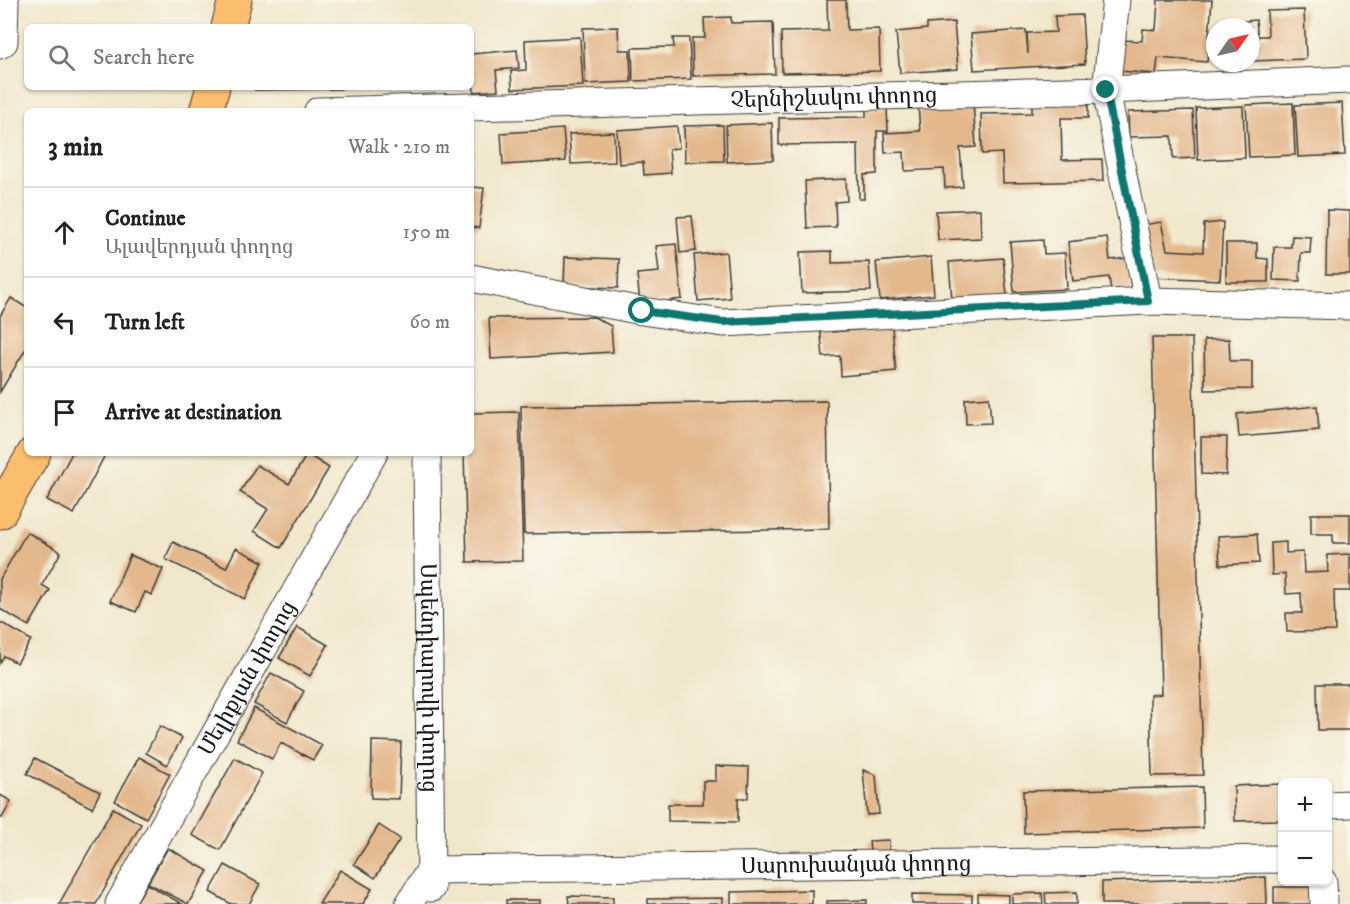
<!DOCTYPE html>
<meta charset="utf-8">
<style>
body{margin:0;font-family:"IM FELL DW Pica","Noto Serif Armenian",serif;background:#f2f2f2;color:#222}
.controls{position:absolute;right:18px;bottom:18px;display:grid;overflow:hidden;border-radius:9px;box-shadow:0 2px 4px #0004}
.controls button{width:54px;height:54px;display:grid;place-items:center;padding:0;border:0;border-bottom:2px solid #e0e0e0;background:#fff;color:#222;font:30px sans-serif}
.compass{position:absolute;left:1206px;top:18px;width:54px;height:54px;border-radius:50%;background:#fff;box-shadow:0 2px 4px #0004;rotate:56deg}
.stop{position:absolute;width:18px;height:18px;margin:-14px;border:4px solid #0f766e;border-radius:50%;background:#fff}
.stop.end{background:#0f766e;border-color:#fff;box-shadow:0 2px 6px #0008}
.list{margin:0;padding:0;list-style:none}
h2{display:flex;justify-content:space-between;align-items:center;height:78px;margin:0;padding:0 24px;font-size:26px}
h2 small{font-size:20px;font-weight:400;color:#767676}
.list li{display:grid;grid-template-columns:39px 1fr auto;gap:18px;align-items:center;box-sizing:border-box;height:90px;padding:0 24px;border-top:2px solid #e0e0e0}
.list b{display:block;font-size:22px;white-space:nowrap}
.list p{margin:0;font-size:20px;white-space:nowrap;color:#767676}
.list em{font-size:20px;font-style:normal;color:#767676}
.icon{flex:none;width:33px;height:33px;fill:none;stroke:currentColor;stroke-width:2;stroke-linecap:round;stroke-linejoin:round}
.map{position:relative;flex:none;width:1350px;height:904px;overflow:hidden}
.search{position:absolute;background:#fff;box-shadow:0 2px 4px #0004;left:24px;top:24px;width:450px;height:66px;display:flex;align-items:center;gap:15px;box-sizing:border-box;padding:0 21px;border-radius:9px;color:#767676;font-size:22px}
.panel{position:absolute;background:#fff;box-shadow:0 2px 4px #0004;left:24px;top:108px;width:450px;height:348px;border-radius:9px}
.map>svg:first-child{display:block}
</style>
<div class="map">
<svg width="1350" height="904" viewBox="0 0 1350 904">
<rect width="100%" height="100%" fill="#fbf7ec"/>
<filter id="ink" filterUnits="userSpaceOnUse"><feTurbulence type="fractalNoise" baseFrequency=".0167" numOctaves="2"/><feDisplacementMap in="SourceGraphic" scale="12" xChannelSelector="R" yChannelSelector="G"/><feConvolveMatrix kernelMatrix="1 2 1 2 8 2 1 2 1" color-interpolation-filters="sRGB"/></filter>
<filter id="wash" filterUnits="userSpaceOnUse"><feTurbulence type="fractalNoise" baseFrequency=".008" numOctaves="4" result="noise"/><feDisplacementMap in="SourceGraphic" scale="24" xChannelSelector="R" yChannelSelector="G"/><feGaussianBlur stdDeviation="1.35" result="paint"/><feColorMatrix in="noise" values="0 0 0 0 0 0 0 0 0 0 0 0 0 0 0 0 0 1.4 0 .05"/><feComposite in="paint" operator="in"/></filter>
<g filter="url(#wash)">
<rect width="100%" height="100%" fill="#f1e7cc"/>
<g id="blocks">
<!-- building -->
<g fill="#e3b88c">
<path d="M827,0H846L847,30L879,29L880,71L782,73L781,32L828,31Z"/>
<path d="M1158,0H1212L1207,62L1158,58L1156,74L1120,71L1122,40L1142,41L1143,29L1156,30Z"/>
<path d="M1304,10L1306,59L1251,61V27H1221V23L1256,20L1259,50L1258,36H1268L1267,11Z"/>
<path d="M1082,15L1085,64L974,70L971,34L1026,30L1028,54L1027,33L1056,32L1055,16Z"/>
<path d="M731,17V23L773,22L775,74L693,76L692,38H705L704,18Z"/>
<path d="M954,22L958,69L900,73L896,32L927,29V24Z"/>
<path d="M618,27L619,50H630L631,82L585,84L583,28Z"/>
<path d="M580,37L583,86L512,89L511,71L526,70L525,40Z"/>
<path d="M673,38H689L691,79L633,81L632,48L674,47Z"/>
<path d="M517,50L519,68L496,70L498,90L474,92L471,54Z"/>
<path d="M255,87H341V89L255,90Z"/>
<path d="M1088,99V118H1061L1062,160L1102,159L1103,181L1003,183L1002,153L982,154L981,114L1032,113V100Z"/>
<path d="M973,101L976,147L960,148L963,187L945,188L944,169L905,171L904,152L885,153L884,133L920,131L918,105Z"/>
<path d="M1293,103L1295,155L1249,157L1246,105Z"/>
<path d="M1342,103L1345,155L1298,157L1295,105Z"/>
<path d="M1243,106L1245,158L1198,160L1196,108Z"/>
<path d="M866,109H887L888,131H877V174L864,175V199H859L858,144L779,145V118L866,117Z"/>
<path d="M1193,110L1195,158L1173,159L1172,136L1129,137L1128,112Z"/>
<path d="M772,123L773,160L727,162L726,125Z"/>
<path d="M723,125L724,161L685,162L684,126Z"/>
<path d="M677,126L679,148L669,149L671,173L644,175L643,162L619,164L617,130Z"/>
<path d="M563,129L566,161L503,165L501,133Z"/>
<path d="M614,132L615,162L571,164L569,134Z"/>
<path d="M846,179L847,201L835,202L836,227L807,228L805,181Z"/>
<path d="M471,187L484,188L479,228L471,227Z"/>
<path d="M980,209L981,238L938,240L936,211Z"/>
<path d="M1327,210L1350,211V274H1326Z"/>
<path d="M692,216L696,251L680,253L677,217Z"/>
<path d="M1161,222L1167,250L1203,252L1204,224L1223,222L1220,280L1150,277L1143,225Z"/>
<path d="M1292,236L1311,237L1310,253H1301L1300,281L1273,280L1274,247H1291Z"/>
<path d="M1107,237L1110,260L1127,258L1131,288L1111,291L1109,277L1073,281L1068,242Z"/>
<path d="M1043,240L1044,254L1065,253L1067,289L1014,292L1010,242Z"/>
<path d="M1226,243H1257V258L1268,259V282H1226Z"/>
<path d="M676,244L682,299L640,304L637,274L659,272L656,246Z"/>
<path d="M832,251V263L869,262L871,291L802,293L800,252Z"/>
<path d="M726,252L730,298L698,301L694,255Z"/>
<path d="M565,257L619,259L618,288L564,286Z"/>
<path d="M931,257L934,295L880,300L876,262Z"/>
<path d="M1003,258L1007,295L952,300L949,262Z"/>
<path d="M11,298L27,308V347L0,392V316Z"/>
<path d="M594,317L611,326L613,352L491,359L489,318Z"/>
<path d="M831,325L832,332L892,327L896,371L841,376L840,356L823,357L820,326Z"/>
<path d="M1152,338H1192L1203,775L1152,776L1150,695L1161,694Z"/>
<path d="M1229,339L1230,361H1252V389L1205,390L1204,340Z"/>
<path d="M989,397L991,423L966,424L965,399Z"/>
<path d="M827,401L829,529L524,534L521,406Z"/>
<path d="M1317,406L1319,430L1239,437L1237,414Z"/>
<path d="M519,412L523,561L467,562L464,453H471V413Z"/>
<path d="M1201,437H1227L1226,475L1201,474Z"/>
<path d="M72,453H106L74,514L47,500Z"/>
<path d="M307,454L329,468L281,548L254,531L268,509L240,492L257,465L289,484Z"/>
<path d="M1311,514H1350V543H1333V534H1311Z"/>
<path d="M27,532L61,552L42,585L50,590L29,626L0,609V579Z"/>
<path d="M1257,534L1259,563L1220,565L1218,536Z"/>
<path d="M173,542L226,568L236,548L263,562L245,599L165,559Z"/>
<path d="M1286,542V553L1303,552L1304,573L1328,572L1327,555L1350,554V591H1334L1335,631L1287,632L1286,613H1302L1301,593L1286,594L1285,574L1272,575L1271,543Z"/>
<path d="M130,555L163,569L152,595L145,592L136,612L110,601Z"/>
<path d="M0,622L31,640L17,663L4,656L0,663Z"/>
<path d="M297,627L328,645L310,676L279,658Z"/>
<path d="M271,673L304,691L287,722L254,704Z"/>
<path d="M1317,684H1350V730H1318Z"/>
<path d="M254,708L322,745L313,760L281,743L272,759L237,740Z"/>
<path d="M160,726L182,738L167,765L146,753Z"/>
<path d="M372,741L401,742L399,799L371,798Z"/>
<path d="M139,757L170,774L146,818L115,801Z"/>
<path d="M35,758L100,792L92,808L27,774Z"/>
<path d="M235,758L262,773L220,850L192,835Z"/>
<path d="M716,766L749,767L748,798H738V822L668,821V804H703V781H716Z"/>
<path d="M863,770L876,775L879,814L867,815Z"/>
<path d="M1282,784V820L1235,821L1234,786Z"/>
<path d="M1202,787L1203,828L1024,833L1023,791Z"/>
<path d="M0,795L11,801L2,818H0Z"/>
<path d="M113,808L141,824L96,904H59Z"/>
<path d="M379,825L400,839L375,878L354,864Z"/>
<path d="M889,840V852H870L869,841Z"/>
<path d="M168,848L208,871L188,904L148,883Z"/>
<path d="M225,865L260,884L249,904H231L210,892Z"/>
<path d="M340,870L372,889L363,904H319Z"/>
<path d="M1266,877L1267,904H1102V882Z"/>
<path d="M147,884L182,904H135Z"/>
<path d="M1274,887H1314L1315,904H1274Z"/>
<path d="M812,890V904H731V892Z"/>
<path d="M1077,892V904H1046L1045,893Z"/>
<path d="M1042,893L1043,904H1012V894Z"/>
<path d="M912,894L972,895V904H912Z"/>
<path d="M978,894L1009,895V904H978Z"/>
<path d="M568,896L613,897V904H569Z"/>
<path d="M723,898V904H648V899Z"/>
<rect x="506" y="900" width="34" height="4"/>
<path d="M867,900V904H827V901Z"/>
</g>
</g>
</g>
<g filter="url(#ink)">
<use href="#blocks" fill-opacity="0" stroke="#3c3a36" stroke-width="1.5"/>
<g fill="none" stroke-linecap="round" stroke-linejoin="round">
<!-- minor casing -->
<g stroke="#3c3a36" stroke-width="29">
<g id="minor">
<path d="M1116,0L1106,90L1148,301"/>
<path d="M0,45L4,42L5,0"/>
<path id="s1" d="M318,111L1106,90L1350,80"/>
<path d="M471,278L642,311L723,323L1148,301L1350,306"/>
<path id="s2" d="M427,453L431,888"/>
<path d="M1328,805L1350,804"/>
<path d="M1323,882L1324,904"/>
<path id="s3" d="M119,904L374,453"/>
<path id="s4" d="M409,904L430,870L1282,859"/>
</g>
</g>
<!-- major casing -->
<g stroke="#3c3a36" stroke-width="35">
<g id="major">
<path d="M228,27L235,0"/>
<path d="M206,111L213,87"/>
<path d="M0,512L34,453"/>
</g>
</g>
<!-- minor -->
<use href="#minor" stroke="#fff" stroke-width="27"/>
<!-- major -->
<use href="#major" stroke="#fbbd6e" stroke-width="33"/>
</g>
</g>
<g fill="none" stroke-linecap="round" stroke-linejoin="round" filter="url(#ink)">
<!-- route -->
<path stroke="#0f766e" stroke-width="8" d="M642,311L723,322L1148,301L1106,90"/>
</g>
<g text-anchor="middle" dominant-baseline="central" stroke-width="4.5" stroke-linejoin="round" paint-order="stroke">
<!-- street labels -->
<g font-size="22" fill="#1c1c1c" stroke="#fbf7ec">
<text stroke="none"><textPath href="#s1" startOffset="516">Չերնիշևսկու փողոց</textPath></text>
<text stroke="none"><textPath href="#s3" startOffset="260">Մելիքյան փողոց</textPath></text>
<text stroke="none"><textPath href="#s2" startOffset="225">Սպենդիարովի փողոց</textPath></text>
<text stroke="none"><textPath href="#s4" startOffset="466">Սարուխանյան փողոց</textPath></text>
</g>
</g>
</svg>
<div class="controls">
<button>+</button>
<button>−</button>
</div>
<svg class="compass" viewBox="-18 -18 36 36"><path d="M0-13l5 13h-10z" fill="#e53935"/><path d="M0 13l5-13h-10z" fill="#767676"/></svg>
<div class="stop" style="left:642px;top:311px"></div>
<div class="stop end" style="left:1106px;top:90px"></div>
<div class="search"><svg class="icon" aria-label="search" viewBox="0 0 24 24"><circle cx="10" cy="10" r="6"/><path d="M15 15l6 6"/></svg>Search here</div>
<section class="panel">
<h2>3 min<small>Walk · 210 m</small></h2>
<ul class="list">
<li><svg class="icon" aria-label="ahead" viewBox="0 0 24 24"><path d="M12 20V5M6 11l6-6 6 6"/></svg><div><b>Continue</b><p>Ալավերդյան փողոց</p></div><em>150 m</em></li>
<li><svg class="icon" aria-label="left" viewBox="0 0 24 24"><path d="M17 20v-9H6M10 6l-5 5 5 5"/></svg><div><b>Turn left</b></div><em>60 m</em></li>
<li><svg class="icon" aria-label="arrive" viewBox="0 0 24 24"><path d="M6 21V4h12l-3 4 3 4H6"/></svg><div><b>Arrive at destination</b></div></li>
</ul>
</section>
</div>
